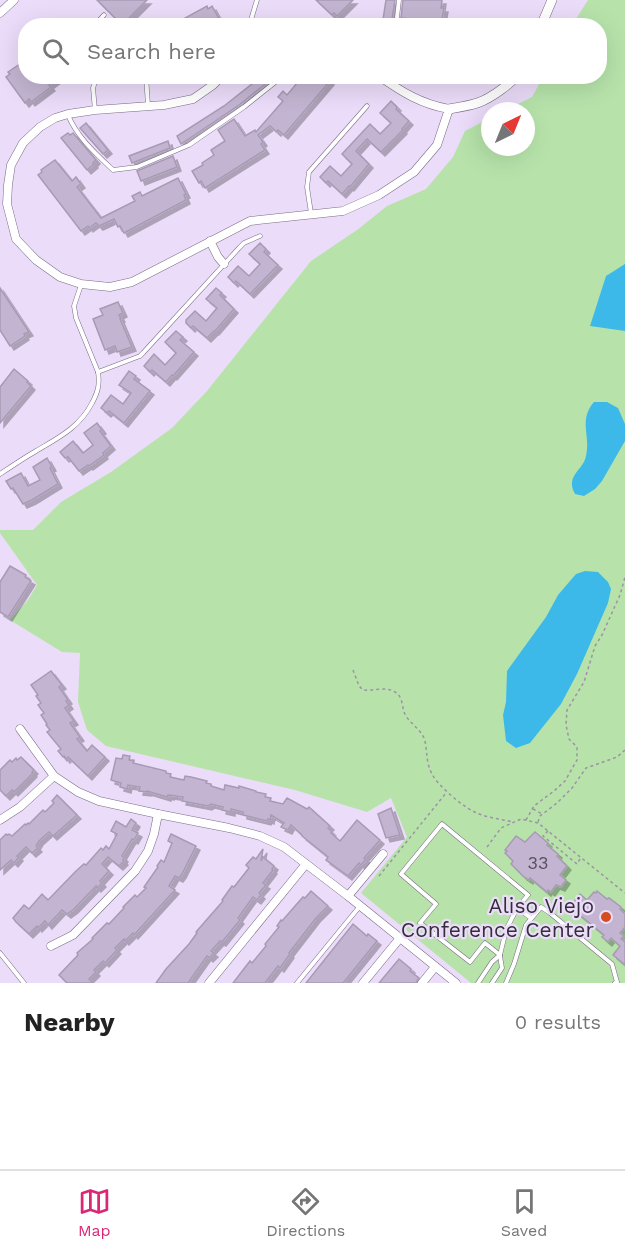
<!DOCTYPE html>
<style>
body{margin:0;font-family:"Work Sans",sans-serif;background:#f2f2f2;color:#222}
.compass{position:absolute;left:481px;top:102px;width:54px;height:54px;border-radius:50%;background:#fff;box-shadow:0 6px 24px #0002;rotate:43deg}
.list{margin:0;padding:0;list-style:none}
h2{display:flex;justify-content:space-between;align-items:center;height:78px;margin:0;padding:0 24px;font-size:26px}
h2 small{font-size:20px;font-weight:400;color:#767676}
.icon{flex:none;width:33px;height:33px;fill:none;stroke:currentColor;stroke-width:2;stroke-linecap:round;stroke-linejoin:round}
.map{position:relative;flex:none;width:625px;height:983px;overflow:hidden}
.search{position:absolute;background:#fff;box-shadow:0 6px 24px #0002;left:18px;right:18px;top:18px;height:66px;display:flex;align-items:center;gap:15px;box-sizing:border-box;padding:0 21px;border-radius:24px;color:#767676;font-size:22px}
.sheet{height:186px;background:#fff}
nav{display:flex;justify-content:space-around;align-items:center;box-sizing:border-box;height:84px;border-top:2px solid #e0e0e0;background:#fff;font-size:16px;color:#767676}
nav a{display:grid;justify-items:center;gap:3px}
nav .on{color:#db2777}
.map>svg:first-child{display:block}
</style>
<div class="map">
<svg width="625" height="983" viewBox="0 0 625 983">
<defs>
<filter id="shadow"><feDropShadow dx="4" dy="4" stdDeviation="0" flood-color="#0004"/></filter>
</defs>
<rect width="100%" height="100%" fill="#ebdcf9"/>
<!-- green -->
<path fill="#b7e3aa" d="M588,0H625V983H471L361,893L407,837L391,798L367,812L295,790L106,746L87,730L78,702L80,653L62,652L10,620L28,600L37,585L0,533V530H33L61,502L111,472L172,428L207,391L311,261L357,230L387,206L426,189L453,157L465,131L490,118V147H526V111H504L532,97L543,77L600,76V26L572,25Z"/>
<!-- water -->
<g fill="#3db9e9">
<path d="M625,264V331L590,326L606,276Z"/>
<path d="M594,402H607L618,408L625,424V441L602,481L595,489L584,496L575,494C565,475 583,471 586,456C591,436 578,420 594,402Z"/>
<path d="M585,571L598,572L608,582L611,589L608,603L577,674L561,704L530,743L516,748L506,741L503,715L506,702L507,671L546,617L558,595L576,574Z"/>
</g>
<!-- building -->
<g fill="#c3b5d1" stroke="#a89ab5" stroke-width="1.5" filter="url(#shadow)">
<path d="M97,0H147L126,21L124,19L120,23Z"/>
<path d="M316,0H353L337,16L334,13L332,15Z"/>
<path d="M386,0H395L391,26H382Z"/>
<path d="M403,0H442L441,8H444L442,20L440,19L439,26H418L419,20L401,18Z"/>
<path d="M207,6L208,9L212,6L223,26H178L186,21L185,18Z"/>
<path d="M26,60V76H61L49,85L51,87L31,102L29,99L25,103L6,77L10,74L8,72Z"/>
<path d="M262,76H275L239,105L181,144L177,136L224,106Z"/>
<path d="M303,76H325L330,81L284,135L278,130L277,132L270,126L258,135L263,142L261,144L265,150L205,188L201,181L199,183L192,171L203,165L202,163L214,155L211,150L225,141L218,130L234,119L245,136L255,130L256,132L283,101L278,97L283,91L287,95Z"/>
<path d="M391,101L397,107L396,109L409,121L402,129L403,130L381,152L367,139L356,151L369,164L350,187L349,186L342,194L328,181L326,183L320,177L330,166L341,176L352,164L342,154L370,124L380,134L391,123L380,113Z"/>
<path d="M86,123L108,150L103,154L80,128Z"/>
<path d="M68,133L70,135L73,133L96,160L93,163L94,164L87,170L61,138Z"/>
<path d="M168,141L170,148L132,163L129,156Z"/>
<path d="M173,156L177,167L141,181L137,171Z"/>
<path d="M55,160L72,181L76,177L81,184L77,187L101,218L135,201L132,196L140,192L142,196L178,178L186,194L184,195L186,200L124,233L120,226L118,227L114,219L99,226L96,223L89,228L88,226L81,231L38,175L42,172L41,170Z"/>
<path d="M260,243L266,249L264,252L278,265L250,294L236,281L234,283L228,277L238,266L249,276L260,264L249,254Z"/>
<path d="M0,288L29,332L24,334L25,336L10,346L0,330Z"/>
<path d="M216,288L222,293L220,295L234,309L215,331H214L207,338L193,326L191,328L186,323V320L195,311L206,321L217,308L206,299Z"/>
<path d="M118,302L123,313L119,315L121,318L120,319L132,347L117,352L115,346L105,350L93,319L103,315L100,309Z"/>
<path d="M176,331L183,337L180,340L194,352L173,376L172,375L166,382L152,370L150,372L144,366L154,354L165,365L176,353L165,342Z"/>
<path d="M14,369L28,381L27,382L31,386L0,423V387Z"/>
<path d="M129,371L136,376L134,379L150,391L124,423L109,411L107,413L101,408L111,395L123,404L131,393L119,385Z"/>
<path d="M97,423L102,430L100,431L111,446L103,453L104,455L89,466L88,465L79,471L68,457L65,458L60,452L73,441L83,453L93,445L84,433Z"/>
<path d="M47,458L52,467L50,468L58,484L32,500L23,504L13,488L11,489L6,481L21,473L28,486L40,480L33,467Z"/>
<path d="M10,566L26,575L25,577L31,581L8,617L0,612V582Z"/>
<path d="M51,671L62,685L59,687L68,700L66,701L69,705L65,708L74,721L70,723L80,737L77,739L87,751L92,745L105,757L88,776L68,757L66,759L64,756L63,757L58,751L61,749L47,732L50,730L46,725L47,724L41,715L44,713L38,705L41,703L36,696L38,695L31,685Z"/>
<path d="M123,755L130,756L129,760L134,761L133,763L166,771V773L171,774L170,777L184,780L185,776L191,777L207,781L206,783L211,784V786L224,790L225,785L239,788V786L256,791V792L266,794L265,797L271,798L270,801L283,804L287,798L307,809L309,807L330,826L328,828L332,832L331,833L340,841L357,820L380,840L364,858L366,859L361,865L359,863L348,876L326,860L328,857L302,836V835L291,825L288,830L281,827L284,823L271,815L270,820L268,819L267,821L243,815V812L231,809V812L222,810L223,807L211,804L208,806L182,801L183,797L170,795V796L168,795L167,797L147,791V792L139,791L140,787L128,785L127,789L120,787L121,783L111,780L116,758L122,759Z"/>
<path d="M21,757L34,770L32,772L33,773L14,792L12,790L6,796L0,790V770L10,760L12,762L16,758L17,760Z"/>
<path d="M57,795L77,815L53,836L49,832L39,841L36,846L38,848L32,853L26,847L17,856L19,857L14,863L11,860L0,870V840L6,834L7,835L9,834L12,836L25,824L26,825L28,823L29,824L43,810L45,812L54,803L52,801Z"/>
<path d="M391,808L400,835L386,838L378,814Z"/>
<path d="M131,819L136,823L132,830L138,833L134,840L132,839L122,856L124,858L123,860L124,861L119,866L108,857L102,864L109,871L100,881L102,883L97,888L96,886L74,909L67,914L62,910L48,925L45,921L38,928L37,926L29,934L16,922L13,918L24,905L29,909L42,894L48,900L76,871L84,864L86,865L101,848L103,850L106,846L109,849L117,834L111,831L116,821L126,827Z"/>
<path d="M535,832L548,843L547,845L558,854L557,856L567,866L560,875L566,880L561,887L556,885L551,892L548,890L547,892L530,878L529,880L523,876L511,864L513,861L505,853L507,851L505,850L516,836L525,842Z"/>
<path d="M171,834L196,846L182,874L179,878L175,876L169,886L175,890L134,935L133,933L125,941L124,939L115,948L117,950L105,963L103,961L94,970L96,972L89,979L93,983H67L59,975L78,955L77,953L93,939L92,938L107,923L109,924L124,908L123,907L135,895L137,897L146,888L144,887L158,867L157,866L161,860L164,862L172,843L168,841Z"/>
<path d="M263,849L261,861L263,857L274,866L272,869L273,870L263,883L266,885L259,893L261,895L257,900L253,897L238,918L240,920L222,942L220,941L211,951L214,953L209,958L207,956L188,983H156L166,969L189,944L197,933L196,932L223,901L222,900L232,886L234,887L249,868L246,865L253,857L256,859Z"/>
<path d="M311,891L328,906L316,918L289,953L290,954L280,968L278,966L265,983H233L250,961L252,963L266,946L265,944L279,927L277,926L281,920L282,921L303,897L305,898Z"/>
<path d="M597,891L607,899L609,898L621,907L620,909L625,914V927L620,933L624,936L621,939L624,941L625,940V965L613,955L620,946L611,938L608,942L602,937L604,935L570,907L580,894L587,900L594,892L596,893Z"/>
<path d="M353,924L367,936L368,934L377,941L348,977L343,983H306Z"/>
<path d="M399,959L411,969L410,971L419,978L416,983H379Z"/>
</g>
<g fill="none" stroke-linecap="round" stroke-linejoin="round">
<!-- service casing -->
<g stroke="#796c85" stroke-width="5">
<g id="service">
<path d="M94,26L104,15"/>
<path d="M251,26L250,23L257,0"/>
<path d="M396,26L399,0"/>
<path d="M146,76L148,105"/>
<path d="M95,110L93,88L97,76"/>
<path d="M68,115C77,137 96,154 113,170L137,167L189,145L244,107L283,76"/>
<path d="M311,213L307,187L309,172L367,106"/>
<path d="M98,372L140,356L143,353L239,248L244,243L260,236"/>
<path d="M0,474C12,466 24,458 36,451C58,438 80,427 92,403C98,392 100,384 98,372L76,318L74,306L81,285"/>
<path d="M517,908L506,930L500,955L485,943L470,962L420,923L436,904L401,874L442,824L528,895L517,908L531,918"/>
<path d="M0,953L24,983"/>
<path d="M297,983L360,906"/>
<path d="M478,983L492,962L500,955"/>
<path d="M492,983L502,968L500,956"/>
<path d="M506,983L514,964L526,925L541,907L550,913L612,964L617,982L615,983"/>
</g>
</g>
<!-- minor casing -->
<g stroke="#796c85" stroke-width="9">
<g id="minor">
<path d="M0,13L14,0"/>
<path d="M222,76L213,85L193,99L164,105L95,110L68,114L55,118L40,127L23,143L11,165L8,185L7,204L16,239L36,260L60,277L81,284L110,287L132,282L250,221L343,211L379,195L414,172L437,145L449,109C421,104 402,92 379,76"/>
<path d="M210,241L218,257L224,264"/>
<path d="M20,729L54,776L78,792L99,801L158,814L229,828L260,836L284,847L348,896L456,983"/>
<path d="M0,820L20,807L54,776"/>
<path d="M348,896L383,854"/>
<path d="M51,946L73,935L135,871L148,851L154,834L158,814"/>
<path d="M209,983L306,864"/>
<path d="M363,983L400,938"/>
<path d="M422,983L435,967"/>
</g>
</g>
<!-- tertiary casing -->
<g stroke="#796c85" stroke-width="10">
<g id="tertiary">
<path d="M541,26L552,0"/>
<path d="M449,109C473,105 482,104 502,89C507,85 512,82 516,76"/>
</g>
</g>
<!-- path -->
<g stroke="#9d92a7" stroke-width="1.5" stroke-dasharray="3 3" stroke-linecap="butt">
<path d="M353,670L359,686L363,690C373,691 386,686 395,692C404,697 401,708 406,716C411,724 420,729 424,738C428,750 425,761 432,774C438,786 464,808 477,813C488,818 501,819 513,822"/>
<path d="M533,809L542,814"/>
<path d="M526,820L534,806L554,791L565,781L577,760V747L569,739L566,725L567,710L584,682L595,646L602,635L620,595L625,577"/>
<path d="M538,822L540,816L557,803L572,788L586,768L617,757L625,750"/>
<path d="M548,831L543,836L577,864L580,859"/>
<path d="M487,847L501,828L521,819L538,823L625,893"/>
<path d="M379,876L446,793"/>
</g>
<!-- service -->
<use href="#service" stroke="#fff" stroke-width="4"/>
<!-- minor -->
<use href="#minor" stroke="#fff" stroke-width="8"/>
<!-- tertiary -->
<use href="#tertiary" stroke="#fff" stroke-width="9"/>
</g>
<!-- markers -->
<circle fill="#d44c21" stroke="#ebdcf9" stroke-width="2" cx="606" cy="917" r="6"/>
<g text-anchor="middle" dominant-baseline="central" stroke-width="4.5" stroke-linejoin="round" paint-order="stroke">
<!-- number labels -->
<g font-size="18" fill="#57505e">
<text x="538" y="862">33</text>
</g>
<!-- poi labels -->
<g font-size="21" fill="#332e38" stroke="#ebdcf9" text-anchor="end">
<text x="594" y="905">Aliso Viejo<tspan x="594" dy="24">Conference Center</tspan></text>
</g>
</g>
</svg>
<svg class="compass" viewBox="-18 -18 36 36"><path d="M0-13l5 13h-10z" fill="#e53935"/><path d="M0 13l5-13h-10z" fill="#767676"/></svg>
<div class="search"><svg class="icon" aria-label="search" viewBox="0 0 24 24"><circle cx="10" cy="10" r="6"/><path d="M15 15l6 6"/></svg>Search here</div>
</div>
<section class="sheet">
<h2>Nearby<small>0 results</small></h2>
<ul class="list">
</ul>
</section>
<nav>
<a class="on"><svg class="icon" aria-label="map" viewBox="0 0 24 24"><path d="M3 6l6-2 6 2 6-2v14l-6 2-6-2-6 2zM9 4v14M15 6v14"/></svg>Map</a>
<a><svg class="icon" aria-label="directions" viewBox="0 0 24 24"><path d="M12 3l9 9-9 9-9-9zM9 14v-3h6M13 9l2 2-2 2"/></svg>Directions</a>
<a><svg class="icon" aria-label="saved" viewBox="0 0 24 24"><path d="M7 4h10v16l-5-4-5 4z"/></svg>Saved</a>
</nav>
